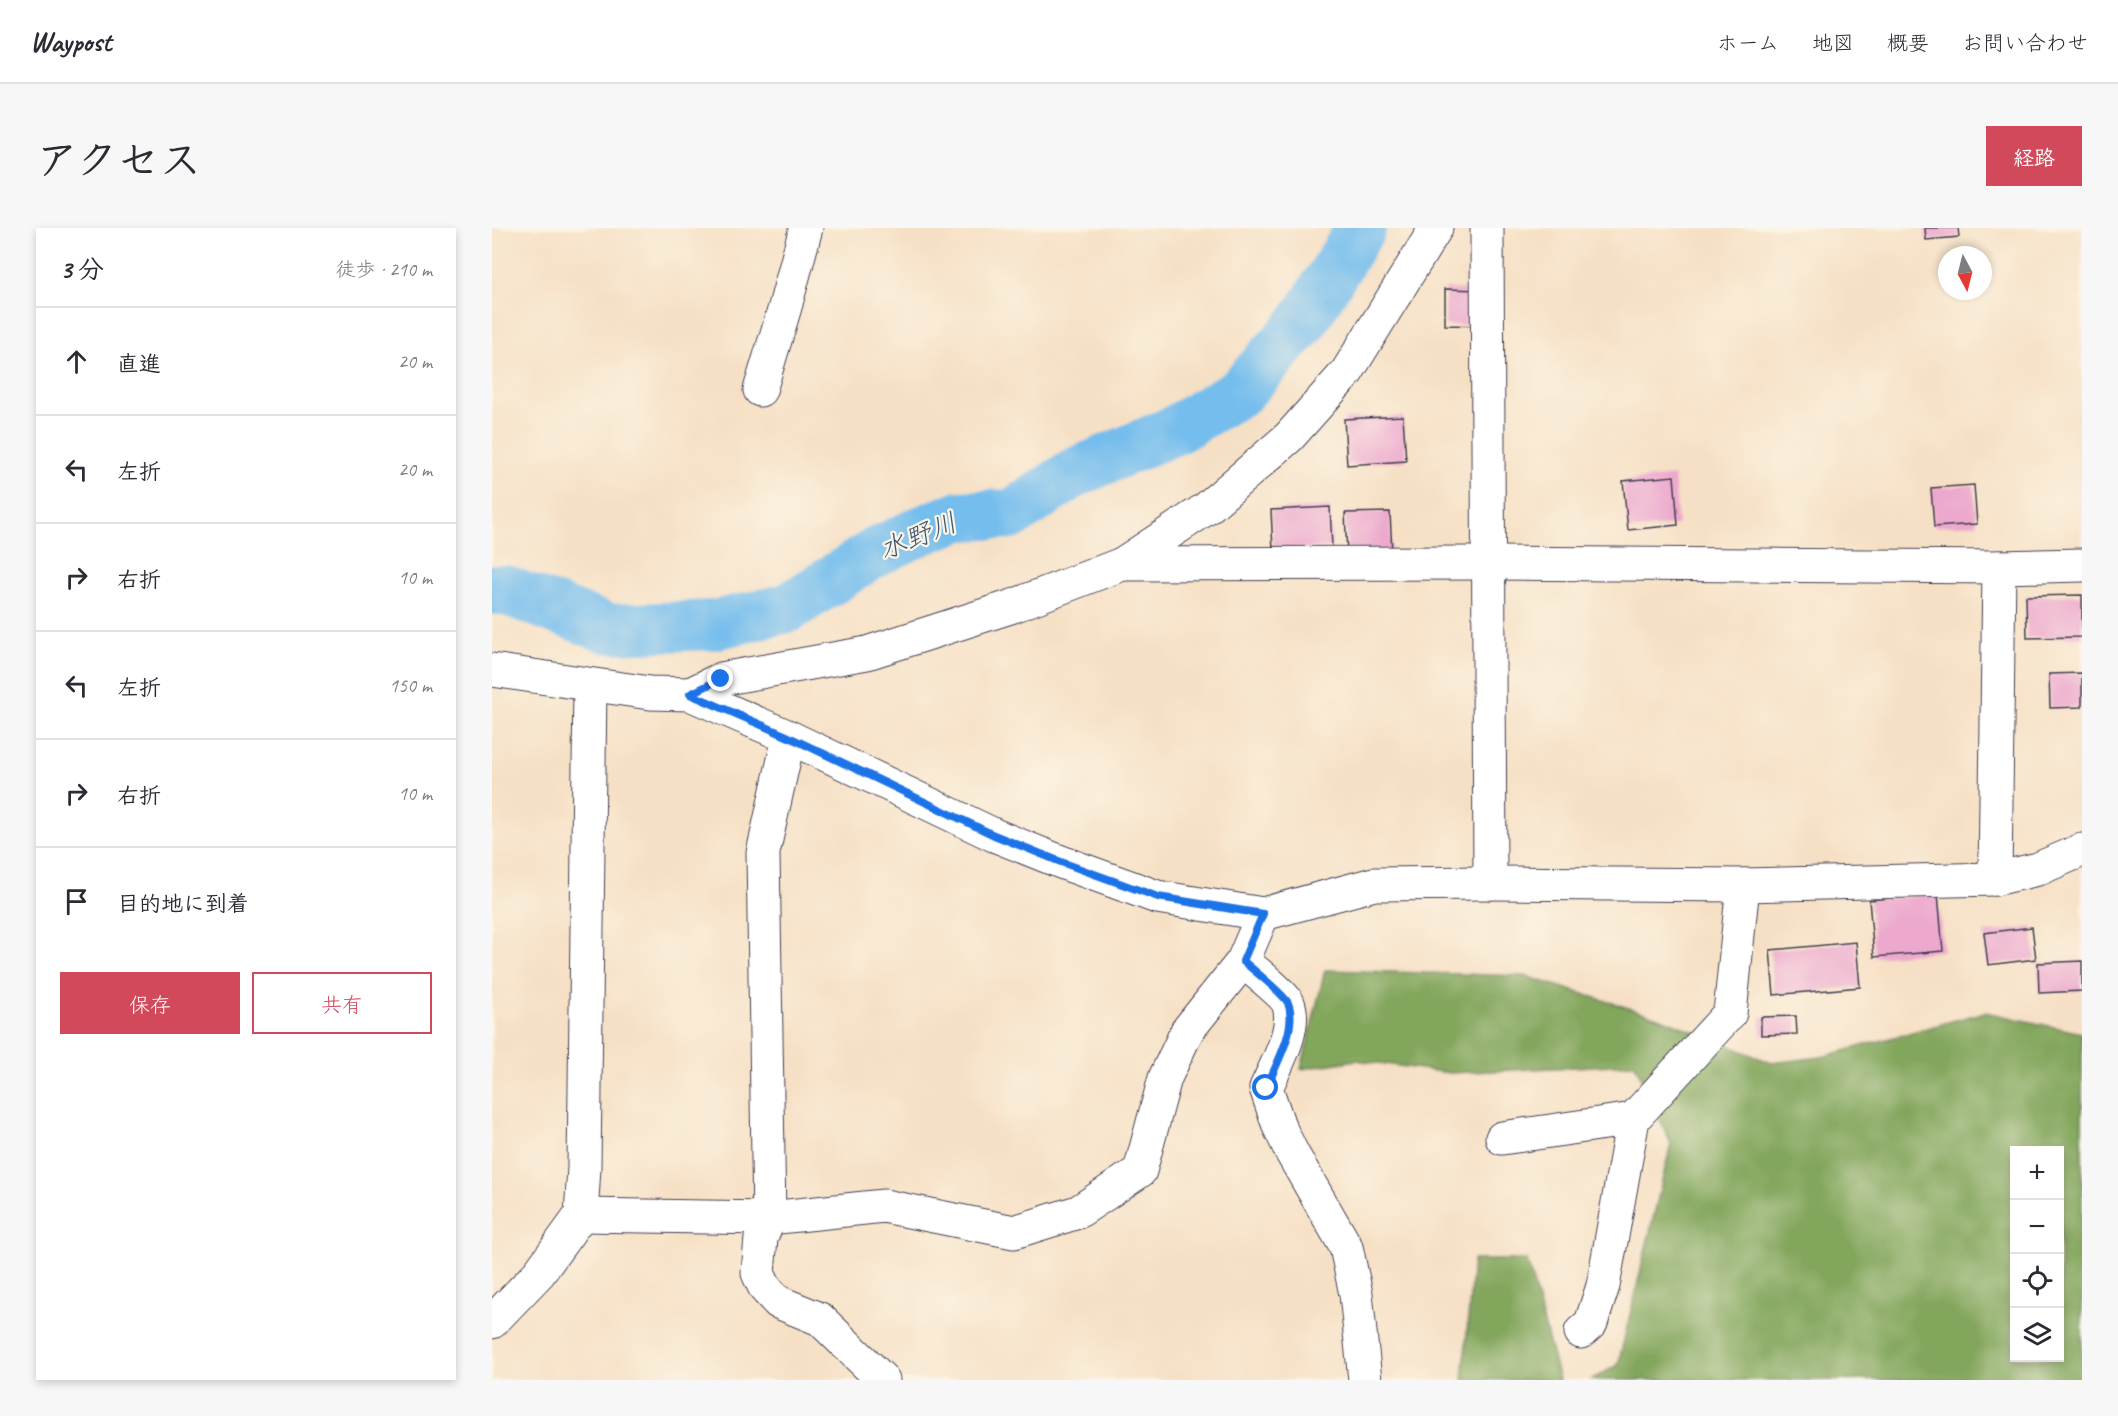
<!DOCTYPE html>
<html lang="ja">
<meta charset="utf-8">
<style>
body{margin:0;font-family:Caveat,"Klee One",sans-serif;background:#f7f7f7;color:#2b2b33}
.controls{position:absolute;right:18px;bottom:18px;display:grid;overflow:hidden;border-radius:0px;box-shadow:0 3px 9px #0003}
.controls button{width:54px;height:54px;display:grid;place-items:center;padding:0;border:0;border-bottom:2px solid #e1e1e2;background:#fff;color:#2b2b33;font:30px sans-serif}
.compass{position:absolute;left:1446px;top:18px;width:54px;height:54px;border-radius:50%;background:#fff;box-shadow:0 3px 9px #0003;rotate:173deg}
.stop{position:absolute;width:18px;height:18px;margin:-14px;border:4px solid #1a73e8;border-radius:50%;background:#fff}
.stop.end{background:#1a73e8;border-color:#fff;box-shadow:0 2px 6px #0008}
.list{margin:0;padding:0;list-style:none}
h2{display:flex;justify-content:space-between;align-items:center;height:78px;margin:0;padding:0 24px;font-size:26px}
h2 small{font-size:20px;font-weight:400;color:#7c7c81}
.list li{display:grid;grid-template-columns:39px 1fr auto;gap:18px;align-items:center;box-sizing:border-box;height:108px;padding:0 24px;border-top:2px solid #e1e1e2}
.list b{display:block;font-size:22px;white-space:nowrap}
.list em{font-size:20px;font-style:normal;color:#7c7c81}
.actions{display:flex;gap:12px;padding:18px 24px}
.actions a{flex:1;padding:14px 0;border:2px solid #d1495b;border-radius:0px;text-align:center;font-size:21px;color:#d1495b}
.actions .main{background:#d1495b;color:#fff}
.icon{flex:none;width:33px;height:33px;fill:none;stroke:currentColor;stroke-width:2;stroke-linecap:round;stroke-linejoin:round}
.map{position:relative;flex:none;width:1590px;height:1152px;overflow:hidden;border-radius:0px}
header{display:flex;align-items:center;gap:36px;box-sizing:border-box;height:84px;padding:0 30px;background:#fff;border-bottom:2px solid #e1e1e2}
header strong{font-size:28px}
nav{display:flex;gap:33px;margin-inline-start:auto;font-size:21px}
.intro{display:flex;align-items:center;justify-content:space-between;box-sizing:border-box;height:144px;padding:0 36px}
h1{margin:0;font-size:42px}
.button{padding:15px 27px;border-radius:0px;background:#d1495b;color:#fff;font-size:21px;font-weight:700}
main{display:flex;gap:36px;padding:0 36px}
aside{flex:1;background:#fff;border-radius:0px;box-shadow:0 3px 9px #0003}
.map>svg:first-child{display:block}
</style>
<header>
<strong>Waypost</strong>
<nav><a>ホーム</a><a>地図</a><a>概要</a><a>お問い合わせ</a></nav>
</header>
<div class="intro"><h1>アクセス</h1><a class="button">経路</a></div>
<main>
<aside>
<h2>3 分<small>徒歩 · 210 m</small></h2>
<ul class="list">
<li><svg class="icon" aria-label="ahead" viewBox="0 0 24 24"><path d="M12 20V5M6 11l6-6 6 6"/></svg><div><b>直進</b></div><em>20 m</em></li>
<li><svg class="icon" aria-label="left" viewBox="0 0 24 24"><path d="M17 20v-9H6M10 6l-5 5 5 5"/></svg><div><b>左折</b></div><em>20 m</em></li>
<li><svg class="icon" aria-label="right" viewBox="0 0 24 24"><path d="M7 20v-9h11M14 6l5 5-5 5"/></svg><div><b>右折</b></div><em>10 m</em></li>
<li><svg class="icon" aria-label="left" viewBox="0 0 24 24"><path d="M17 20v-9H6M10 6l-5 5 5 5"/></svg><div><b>左折</b></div><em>150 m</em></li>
<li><svg class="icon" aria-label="right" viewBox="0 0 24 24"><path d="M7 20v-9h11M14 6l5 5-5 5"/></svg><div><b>右折</b></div><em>10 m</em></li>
<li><svg class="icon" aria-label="arrive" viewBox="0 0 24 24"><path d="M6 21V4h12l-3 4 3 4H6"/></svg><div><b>目的地に到着</b></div></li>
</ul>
<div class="actions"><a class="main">保存</a><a>共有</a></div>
</aside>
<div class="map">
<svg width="1590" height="1152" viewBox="0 0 1590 1152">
<rect width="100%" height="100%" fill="#fcf5e5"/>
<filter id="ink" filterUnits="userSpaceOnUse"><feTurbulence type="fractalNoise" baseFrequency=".0167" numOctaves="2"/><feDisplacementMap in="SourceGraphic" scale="12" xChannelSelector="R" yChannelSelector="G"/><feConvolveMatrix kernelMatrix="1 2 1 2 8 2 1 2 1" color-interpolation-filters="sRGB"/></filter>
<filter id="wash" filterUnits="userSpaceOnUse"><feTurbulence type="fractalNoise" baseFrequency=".008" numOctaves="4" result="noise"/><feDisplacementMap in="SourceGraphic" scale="24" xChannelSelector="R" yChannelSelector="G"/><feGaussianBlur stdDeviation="1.35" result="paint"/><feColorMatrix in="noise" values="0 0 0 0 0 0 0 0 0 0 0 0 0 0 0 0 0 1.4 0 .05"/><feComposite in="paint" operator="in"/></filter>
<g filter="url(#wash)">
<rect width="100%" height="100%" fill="#f6e0c5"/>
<!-- forest -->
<g fill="#82a65c" stroke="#52644c" stroke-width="1.5" fill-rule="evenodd">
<path d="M833,742L1033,748L1169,790L1279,835L1330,829L1493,784L1590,805V1152H1099L1126,1137L1179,916L1143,836L958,845L864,832L809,841ZM1522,922H1568V1130H1522Z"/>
<path d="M981,1032H1035L1067,1152H971Z"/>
</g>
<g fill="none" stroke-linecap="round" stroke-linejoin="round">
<!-- river -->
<path stroke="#74bded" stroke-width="50" d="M0,362H13L117,401L222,397L296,380L384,324L426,304L466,288L520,286L584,244L683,202L749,163L811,94L869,0"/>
</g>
<g id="blocks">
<!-- building -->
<g fill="#eca8cd">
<path d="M1433,0H1466L1467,9L1434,12Z"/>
<path d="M953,61L991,62V98L953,97Z"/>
<path d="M911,188L914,233L855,237L852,191Z"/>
<path d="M1182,248L1186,297L1136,302L1131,253Z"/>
<path d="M1482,257L1485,296L1442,299L1439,260Z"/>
<path d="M838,279L840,319L781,322L779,282Z"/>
<path d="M898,284L900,325L855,327L853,285Z"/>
<path d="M1590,367V409L1535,410L1534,368Z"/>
<path d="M1590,445V479L1558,480L1557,446Z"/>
<path d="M1446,666L1451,723L1382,729L1377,672Z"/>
<path d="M1540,699L1544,731L1496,737L1492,705Z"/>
<path d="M1364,714L1368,759L1282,767L1278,722Z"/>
<path d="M1590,733V763L1547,765L1546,735Z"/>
<path d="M1304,788L1305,806L1269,807V789Z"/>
</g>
</g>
</g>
<g filter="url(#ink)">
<use href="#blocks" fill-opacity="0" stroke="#423e50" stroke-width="1.5"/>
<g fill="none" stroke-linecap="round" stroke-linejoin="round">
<!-- minor casing -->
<g stroke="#423e50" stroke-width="35">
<g id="minor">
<path d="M995,0L998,655"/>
<path d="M268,162L293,79L314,0"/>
<path d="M630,336L996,335L1507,339"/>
<path d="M0,442L158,465L198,466L297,509L502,607L569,634L665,669L771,686L882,656L998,655L1251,657L1503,651L1546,641L1590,622"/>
<path d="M198,466L229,451L375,425L521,378L630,336L715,280L797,209L855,144L944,0"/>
<path d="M297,509L271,625L277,990L269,1010L266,1045L273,1060L286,1074L328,1091L391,1152"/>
<path d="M1503,651L1507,339L1590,337"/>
<path d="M751,733C760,741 792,766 796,775C806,799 784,837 774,860L787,898L800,925L854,1019L864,1066L873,1152"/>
<path d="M1010,910L1141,891"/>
<path d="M89,987L277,990L392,978L522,1004L586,984L648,943L673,850L695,803L751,733L771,686"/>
<path d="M0,1094L47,1045L89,987L92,940L98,458"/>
<path d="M1089,1104L1099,1095L1111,1058L1141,891L1238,785L1251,657"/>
</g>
</g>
<!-- minor -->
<use href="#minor" stroke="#fff" stroke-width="33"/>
</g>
</g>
<g fill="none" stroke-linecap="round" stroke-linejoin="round" filter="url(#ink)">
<!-- route -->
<path stroke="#1a73e8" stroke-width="8" d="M229,451L198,466L297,509L502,607L569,634L666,669L771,686L751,733C760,741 792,766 796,775C806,799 784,837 774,860"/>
</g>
<g text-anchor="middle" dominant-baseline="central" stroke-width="4.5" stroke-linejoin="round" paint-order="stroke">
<!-- water labels -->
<g font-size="27" font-style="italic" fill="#3f5879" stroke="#fcf5e5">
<text transform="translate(426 308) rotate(-22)">水野川</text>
</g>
</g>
</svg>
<div class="controls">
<button>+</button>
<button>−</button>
<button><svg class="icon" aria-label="locate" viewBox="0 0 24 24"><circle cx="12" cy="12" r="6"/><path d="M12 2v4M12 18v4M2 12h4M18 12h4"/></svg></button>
<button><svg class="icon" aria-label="layers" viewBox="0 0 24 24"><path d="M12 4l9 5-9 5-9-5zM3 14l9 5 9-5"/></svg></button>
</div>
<svg class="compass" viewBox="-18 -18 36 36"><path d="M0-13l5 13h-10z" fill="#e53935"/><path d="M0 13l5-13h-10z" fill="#7c7c81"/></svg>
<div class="stop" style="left:774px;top:860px"></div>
<div class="stop end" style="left:229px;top:451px"></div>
</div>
</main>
